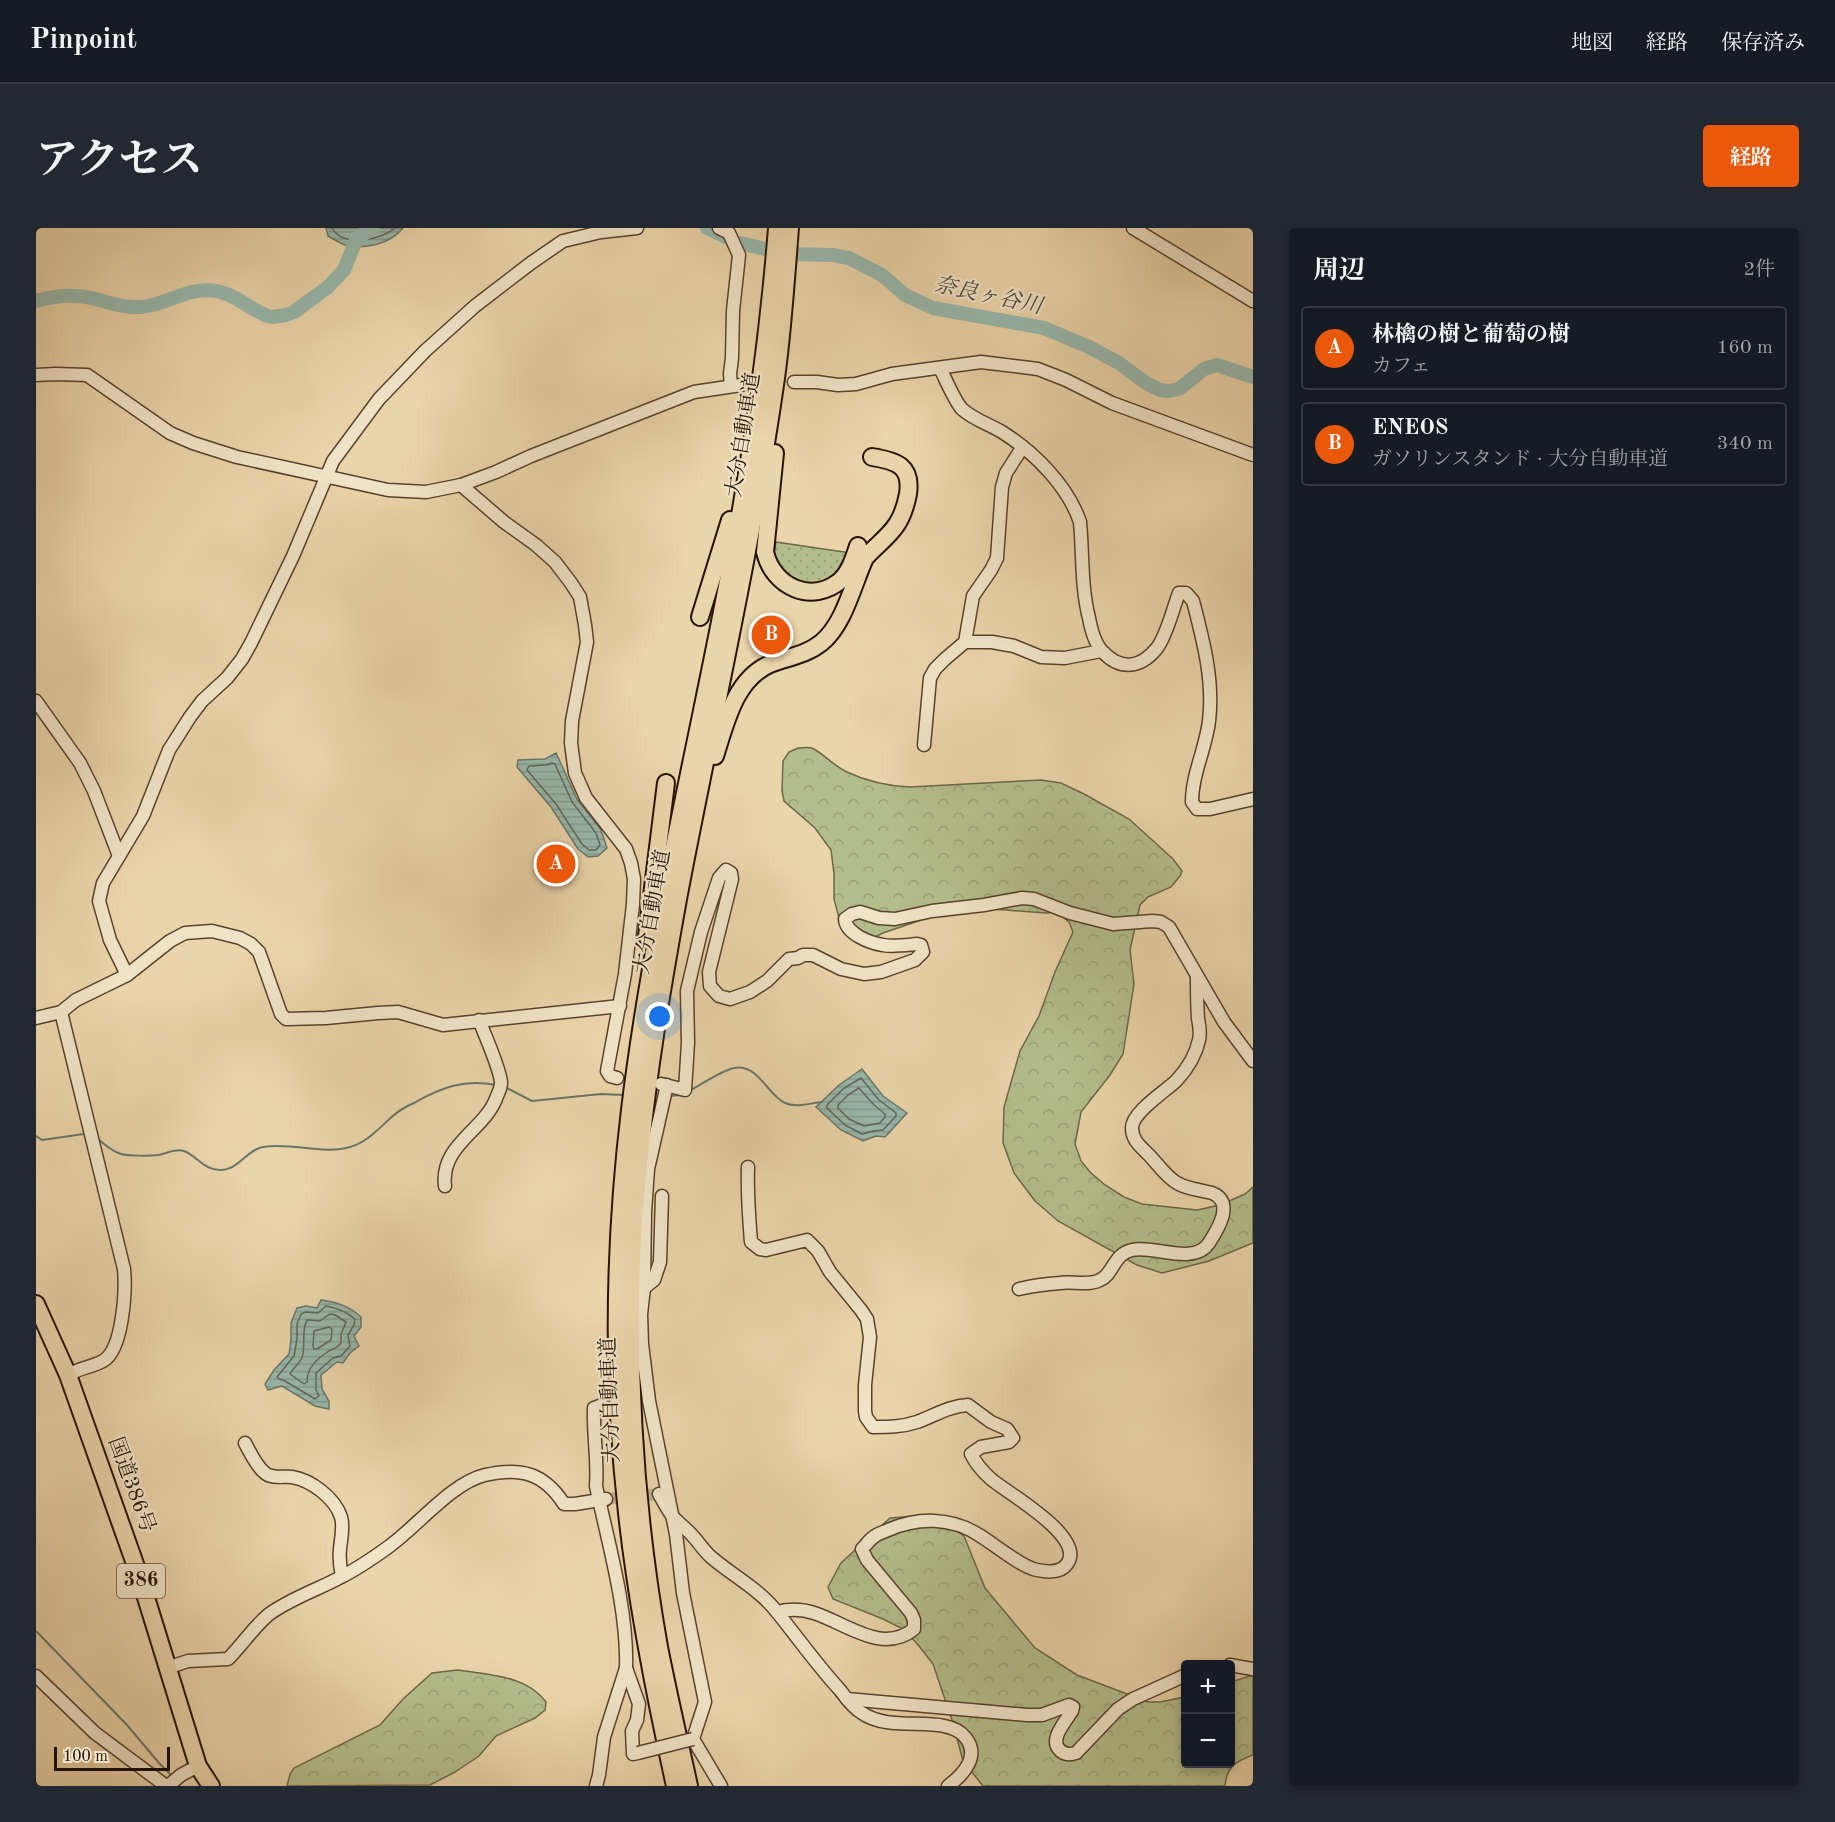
<!DOCTYPE html>
<html lang="ja">
<meta charset="utf-8">
<style>
body{margin:0;font-family:"Old Standard TT","Noto Serif JP",serif;background:#242831;color:#f1f3f6}
.controls{position:absolute;right:18px;bottom:18px;display:grid;overflow:hidden;border-radius:6px;box-shadow:0 3px 9px #0003}
.controls button{width:54px;height:54px;display:grid;place-items:center;padding:0;border:0;border-bottom:2px solid #363941;background:#171b24;color:#f1f3f6;font:30px sans-serif}
.scale{position:absolute;left:18px;bottom:15px;width:116px;box-sizing:border-box;padding-left:6px;border:3px solid #271305;border-top:0;font-size:16px;line-height:21px;white-space:nowrap;color:#271305;-webkit-text-stroke:4px #f1e3c7;paint-order:stroke}
.you{position:absolute;left:624px;top:789px;width:21px;height:21px;margin:-15px;border:4px solid #fff;border-radius:50%;background:#1a73e8;box-shadow:0 0 0 9px #1a73e833}
.badge{display:grid;place-items:center;width:39px;height:39px;border-radius:50%;background:#ea580c;color:#fff;font-size:20px;font-weight:700}
.pin{position:absolute;translate:-50% -50%;border:3px solid #fff;box-shadow:0 2px 6px #0006}
.list{margin:0;padding:0;list-style:none}
h2{display:flex;justify-content:space-between;align-items:center;height:78px;margin:0;padding:0 24px;font-size:26px}
h2 small{font-size:20px;font-weight:400;color:#9ea1a6}
.list li{display:grid;grid-template-columns:39px 1fr auto;gap:18px;align-items:center;box-sizing:border-box;height:84px;margin:0 12px 12px;padding:0 12px;border:2px solid #363941;border-radius:6px}
.list b{display:block;font-size:22px;white-space:nowrap}
.list p{margin:0;font-size:20px;white-space:nowrap;color:#9ea1a6}
.list em{font-size:20px;font-style:normal;color:#9ea1a6}
.map{position:relative;flex:none;width:1217px;height:1558px;overflow:hidden;border-radius:6px}
header{display:flex;align-items:center;gap:36px;box-sizing:border-box;height:84px;padding:0 30px;background:#171b24;border-bottom:2px solid #363941}
header strong{font-size:28px}
nav{display:flex;gap:33px;margin-inline-start:auto;font-size:21px}
.intro{display:flex;align-items:center;justify-content:space-between;box-sizing:border-box;height:144px;padding:0 36px}
h1{margin:0;font-size:42px}
.button{padding:15px 27px;border-radius:6px;background:#ea580c;color:#fff;font-size:21px;font-weight:700}
main{display:flex;gap:36px;padding:0 36px}
aside{flex:1;background:#171b24;border-radius:6px;box-shadow:0 3px 9px #0003}
.map>svg:first-child{display:block}
</style>
<header>
<strong>Pinpoint</strong>
<nav><a>地図</a><a>経路</a><a>保存済み</a></nav>
</header>
<div class="intro"><h1>アクセス</h1><a class="button">経路</a></div>
<main>
<div class="map">
<svg width="1217" height="1558" viewBox="0 0 1217 1558">
<defs>
<pattern id="grass-dots" width="8" height="8" patternUnits="userSpaceOnUse" patternTransform="scale(1.5)"><rect width="8" height="8" fill="#b3bd8b"/><path d="M2 2h.1M6 6h.1" fill="none" stroke="#9aa276" stroke-width="1.8" stroke-linecap="round"/></pattern>
<pattern id="forest-crowns" width="20" height="18" patternUnits="userSpaceOnUse" patternTransform="scale(1.5)"><rect width="20" height="18" fill="#b3bd8b"/><path d="M2 6a3 3 0 1 1 6 0M12 15a3 3 0 1 1 6 0" fill="none" stroke="#9aa276"/></pattern>
<pattern id="water-rules" width="6" height="5" patternUnits="userSpaceOnUse" patternTransform="scale(1.5)"><rect width="6" height="5" fill="#98b8ad"/><path d="M0 2.5h6" fill="none" stroke="#839d93"/></pattern>
</defs>
<rect width="100%" height="100%" fill="#ead4a9"/>
<filter id="stains"><feTurbulence type="fractalNoise" baseFrequency=".00333" numOctaves="4"/><feColorMatrix values="0 0 0 0 .2 0 0 0 0 .09 0 0 0 0 .02 0 0 0 .5 -.17"/></filter>
<radialGradient id="worn" r=".72"><stop offset=".6" stop-color="#630" stop-opacity="0"/><stop offset="1" stop-color="#630" stop-opacity=".3"/></radialGradient>
<!-- grass -->
<path fill="url(#grass-dots)" stroke="#6d6848" stroke-width="1.5" d="M740,314L815,325L798,350L778,357L755,353L737,331Z"/>
<!-- forest -->
<g fill="url(#forest-crowns)" stroke="#6d6848" stroke-width="1.5">
<path d="M762,520C766,520 772,519 776,520C788,526 798,538 811,544C830,553 852,558 874,559L1005,552L1025,555L1048,566L1093,591L1137,631L1146,643L1144,648L1135,659L1112,669L1104,677L1094,722L1098,756L1087,826L1074,847L1045,884L1039,916L1045,933L1054,944L1069,957L1088,969L1106,976L1161,982L1184,977L1209,966L1217,959V1015L1173,1033L1126,1045L1101,1037L1022,993L999,973L978,945L967,915L968,879L984,823L1003,788L1019,744L1037,704L1033,694L1021,684L1010,685L916,678L897,688L847,705L833,712L817,706L803,690L798,671V646L795,622L779,600L748,573L746,563L747,533L753,524Z"/>
<path d="M890,1287L910,1295L928,1308L949,1360L999,1420L1041,1447L1112,1474H1124L1149,1469L1150,1536H1194L1195,1454L1217,1447V1527C1199,1534 1191,1538 1189,1558H947L927,1533L917,1495L897,1436L883,1418L869,1402L847,1391L797,1371L792,1359L805,1335L854,1290Z"/>
<path d="M422,1442C452,1447 490,1447 510,1474L509,1482L499,1490L460,1508L443,1528L419,1544L394,1557L251,1558L254,1546L258,1540L344,1497L367,1471L396,1445Z"/>
</g>
<!-- water -->
<g fill="url(#water-rules)" stroke="#6b766a" stroke-width="1.5">
<path d="M290,0H367C354,16 329,22 309,17C304,15 297,11 292,8Z"/>
<path d="M520,525L541,571L565,602L571,620L562,628L552,629L542,621L515,579L481,539L482,532L509,531Z"/>
<path d="M826,841L847,868L871,885L849,909L840,908L827,913L805,902L780,879L803,857Z"/>
<path d="M285,1072C301,1074 313,1078 325,1089V1099L318,1108L323,1118L314,1125L307,1135L301,1134L285,1147L286,1161L293,1173V1181L279,1178L246,1158L232,1162L229,1156L238,1142L253,1126L255,1111V1095L261,1080L270,1078L281,1080Z"/>
</g>
<g fill="none" stroke-linecap="round" stroke-linejoin="round">
<!-- shore -->
<g stroke="#606659" stroke-width="1.5">
<path d="M296,0C307,20 345,12 359,0"/>
<path d="M516,535L519,536L536,574L560,605L564,617L560,622H553L546,616L520,576L491,542L493,538L510,537Z"/>
<path d="M825,850L843,872L860,885V888L847,902L838,903L826,906L809,897L791,880V877L807,861Z"/>
<path d="M823,860L838,877L849,886V889L844,895L828,898L813,891L802,880V877L812,867Z"/>
<path d="M290,1078C301,1080 310,1083 319,1091L318,1097L312,1107L314,1118L305,1128L297,1130L280,1145V1162L283,1168L279,1171L249,1153L243,1151L241,1149L258,1128L261,1111V1096L265,1086L270,1084L282,1085Z"/>
<path d="M294,1086L299,1087L310,1094L305,1106V1115C301,1121 298,1120 293,1123C281,1131 271,1139 271,1154L268,1156L254,1146C257,1140 263,1136 266,1130C270,1118 265,1102 271,1092L284,1093Z"/>
<path d="M293,1099L296,1101L295,1112L281,1121H278L277,1119L278,1103Z"/>
</g>
<!-- stream -->
<g stroke="#6b766a" stroke-width="2">
<path d="M469,859L496,873L565,866L588,867"/>
<path d="M653,863C664,857 687,842 698,840C722,835 732,868 749,875C760,880 775,875 786,874"/>
<path d="M633,868L645,867"/>
<path d="M0,908L6,912L48,906"/>
<path d="M62,911C69,917 77,924 85,926C93,928 114,928 122,927C130,926 140,920 148,923C161,928 168,942 184,942C203,942 210,922 227,919C255,914 287,927 314,919C332,914 345,898 358,887C364,882 371,878 378,875C406,859 428,851 460,857"/>
<path d="M0,1403L91,1497L123,1535L136,1548"/>
</g>
<!-- river -->
<g stroke="#98b8ad" stroke-width="14">
<path d="M671,0L700,14L750,26L797,27L813,30L846,47L869,67L897,80L1008,100L1053,119L1083,135L1110,155L1124,162L1133,163L1143,161L1168,141L1181,137L1217,149"/>
<path d="M0,73C18,68 37,66 55,70C72,74 87,80 105,79C131,77 152,58 181,63C200,67 214,81 231,88L236,89L250,87L258,84L292,59L308,42L321,10L337,0"/>
</g>
<!-- minor-tunnel -->
<path stroke="#c3ad88" stroke-width="12" stroke-dasharray="12 6" stroke-linecap="butt" d="M570,1271L623,1266"/>
<!-- minor casing -->
<g stroke="#58432e" stroke-width="15">
<g id="minor">
<path d="M683,0L693,5L703,27L697,83L696,130L694,146L695,158"/>
<path d="M1097,0L1217,73"/>
<path d="M904,140C910,152 918,172 926,181C938,192 953,196 966,204C998,224 1032,258 1044,294C1047,326 1045,359 1053,390C1055,401 1059,416 1067,424C1085,443 1105,440 1121,420C1131,407 1137,380 1143,365H1150L1157,373C1167,412 1178,452 1173,493C1170,520 1156,546 1156,574L1161,581H1174L1217,571"/>
<path d="M0,147L20,146L51,147L134,205L157,215L201,229L352,262L390,264L425,257L460,244L495,228L658,164L705,157"/>
<path d="M758,154H781L802,157L820,156L856,146L945,134L1002,141L1030,152L1076,175L1217,227"/>
<path d="M425,257L468,294L500,317L519,334L535,355L544,369L549,397L551,414L536,493L535,515L539,545L550,570L590,621L595,635L598,651L597,676L589,746L571,843L574,848L581,850"/>
<path d="M929,414H956L978,418L1005,429L1029,430L1065,423"/>
<path d="M0,473L44,535L58,563L83,628"/>
<path d="M888,517L894,450L899,441L909,431L929,414L937,368L955,342L961,330L966,259L970,245L986,220"/>
<path d="M91,747L74,712L63,673L67,655L107,588L133,522L154,489L166,473L191,450L206,431L215,415L257,328L297,233L343,171L389,123L439,78L495,35L527,13L565,4L601,0"/>
<path d="M25,784L88,1041C90,1062 87,1122 67,1133C56,1139 43,1140 32,1147"/>
<path d="M0,790L25,784L40,772L91,747L134,713L149,705L176,703L204,710L215,716L223,724L245,786L250,791L290,790L342,785L362,784L407,797L584,778"/>
<path d="M625,856L649,862L652,815L651,763L665,704L683,650L690,642L695,645L696,651L673,744L674,758L683,768L694,771L714,764L731,753L753,731L762,730L767,727H777L805,741L828,746L845,744L879,732L887,724L885,717L881,716C870,717 857,719 847,717C834,715 810,706 809,691L816,686L824,684L843,690L859,691L896,683L948,677L986,670L998,671L1034,685L1077,696L1117,693L1125,694L1133,699L1188,794L1217,833"/>
<path d="M631,857L612,941L609,984L608,1060L605,1086L606,1116L613,1173L640,1306L647,1365L669,1474L657,1511L685,1558"/>
<path d="M712,939C711,965 713,989 715,1014L724,1021L730,1022L771,1012L782,1023L794,1044L825,1082L831,1091L834,1109L829,1157V1183L830,1189L837,1199C852,1199 866,1199 881,1194C898,1188 913,1178 932,1177L955,1194L971,1201L977,1210L973,1214L945,1219L935,1226C940,1236 946,1243 955,1251C971,1265 1051,1309 1031,1336C1025,1345 1011,1344 1001,1342C985,1339 958,1316 943,1307C915,1289 882,1289 852,1302C848,1304 843,1305 839,1308C834,1311 830,1317 826,1321L831,1332L875,1385L878,1392V1401C846,1427 810,1395 778,1385C766,1381 753,1381 741,1384"/>
<path d="M409,958C404,916 450,902 461,868C463,864 465,858 465,854C464,841 449,807 443,792"/>
<path d="M608,1060L618,1052L624,1034L626,968"/>
<path d="M983,1061C996,1058 1010,1056 1024,1055C1036,1053 1053,1058 1064,1052C1078,1046 1077,1026 1096,1022C1118,1017 1158,1038 1173,1015C1182,1001 1199,974 1176,965C1165,962 1151,961 1141,955C1130,949 1121,935 1112,926C1104,918 1096,912 1096,900C1096,884 1130,863 1141,852C1151,841 1160,826 1163,812C1165,805 1163,797 1162,790C1161,776 1161,763 1161,749"/>
<path d="M209,1215C214,1224 220,1238 229,1245C236,1251 248,1248 256,1249C275,1252 299,1270 305,1289C308,1299 305,1310 304,1321C303,1330 304,1339 306,1348"/>
<path d="M623,1266C628,1274 632,1283 638,1290C643,1295 649,1300 654,1305C662,1313 667,1322 675,1329C697,1348 723,1361 741,1384C762,1410 781,1437 804,1462C810,1470 817,1480 826,1485C856,1506 909,1485 929,1509C945,1528 927,1547 912,1558"/>
<path d="M1194,1437L1217,1441"/>
<path d="M131,1440L152,1433L192,1431C206,1417 217,1400 232,1387C253,1371 281,1362 305,1349C321,1341 337,1330 351,1320C381,1299 415,1255 449,1247C485,1239 508,1245 528,1276H539L570,1271"/>
<path d="M590,1440L603,1476L601,1492L596,1503L597,1526L602,1525"/>
<path d="M0,1448L59,1505L130,1558"/>
<path d="M811,1471L991,1487H1006L1033,1477L1037,1479L1036,1483C1032,1489 1023,1501 1021,1508C1017,1521 1028,1529 1040,1525L1082,1481L1097,1471L1150,1447"/>
<path d="M132,1558L145,1547L162,1538"/>
<path d="M560,1558L563,1547L568,1509L590,1440C592,1383 572,1314 560,1258C562,1232 557,1206 558,1180L566,1177"/>
</g>
</g>
<!-- highway casing -->
<g stroke="#271305" stroke-width="20">
<g id="highway">
<path d="M739,225L729,324C737,359 776,377 805,352C814,343 818,330 822,318"/>
<path d="M664,389L694,292"/>
<path d="M679,528C690,494 699,451 734,436C752,429 770,427 785,415C808,397 817,356 829,330C839,318 852,310 861,296C867,287 870,276 872,266C876,238 861,233 836,229"/>
<path d="M611,708L630,555"/>
<path d="M0,1076L32,1147L104,1350L162,1538L175,1558"/>
<path d="M639,1558C619,1468 601,1377 591,1285C576,1152 578,1015 594,882C616,699 661,519 695,337C716,225 732,114 741,0"/>
<path d="M653,1558C643,1512 632,1465 623,1419C599,1283 590,1146 597,1008C598,985 601,961 603,937C611,848 626,760 642,671C675,497 715,325 740,150C747,100 750,50 754,0"/>
</g>
</g>
<!-- minor -->
<use href="#minor" stroke="#f1e3c7" stroke-width="12"/>
<!-- highway -->
<use href="#highway" stroke="#ead4a9" stroke-width="16"/>
<!-- minor-bridge casing -->
<g stroke="#58432e" stroke-width="15" stroke-linecap="butt">
<path id="minor-bridge" d="M602,1525L657,1511"/>
</g>
<!-- minor-bridge -->
<use href="#minor-bridge" stroke="#f1e3c7" stroke-width="12"/>
</g>
<g text-anchor="middle" dominant-baseline="central" stroke-width="4.5" stroke-linejoin="round" paint-order="stroke">
<!-- shield labels -->
<rect fill="#f1e3c7" stroke="#64513f" stroke-width="1.5" x="81" y="1336" width="48" height="34" rx="4.5"/>
<g font-size="20" font-weight="bold" fill="#271305">
<text x="105" y="1353">386</text>
</g>
<!-- street labels -->
<g font-size="21" fill="#271305" stroke="#f1e3c7">
<text transform="translate(708 207) rotate(-81)">大分自動車道</text>
<text transform="translate(617 684) rotate(-80)">大分自動車道</text>
<text transform="translate(575 1172) rotate(-92)">大分自動車道</text>
<text transform="translate(95 1257) rotate(70)">国道386号</text>
</g>
<!-- water labels -->
<g font-size="22" font-style="italic" fill="#4f4d40" stroke="#f1e3c7">
<text transform="translate(952 68) rotate(12)">奈良ヶ谷川</text>
</g>
</g>
<rect width="100%" height="100%" filter="url(#stains)"/>
<rect width="100%" height="100%" fill="url(#worn)"/>
</svg>
<div class="controls">
<button>+</button>
<button>−</button>
</div>
<div class="scale">100 m</div>
<div class="you"></div>
<div class="pin badge" style="left:520px;top:636px">A</div>
<div class="pin badge" style="left:735px;top:407px">B</div>
</div>
<aside>
<h2>周辺<small>2件</small></h2>
<ul class="list">
<li><span class="badge">A</span><div><b>林檎の樹と葡萄の樹</b><p>カフェ</p></div><em>160 m</em></li>
<li><span class="badge">B</span><div><b>ENEOS</b><p>ガソリンスタンド · 大分自動車道</p></div><em>340 m</em></li>
</ul>
</aside>
</main>
